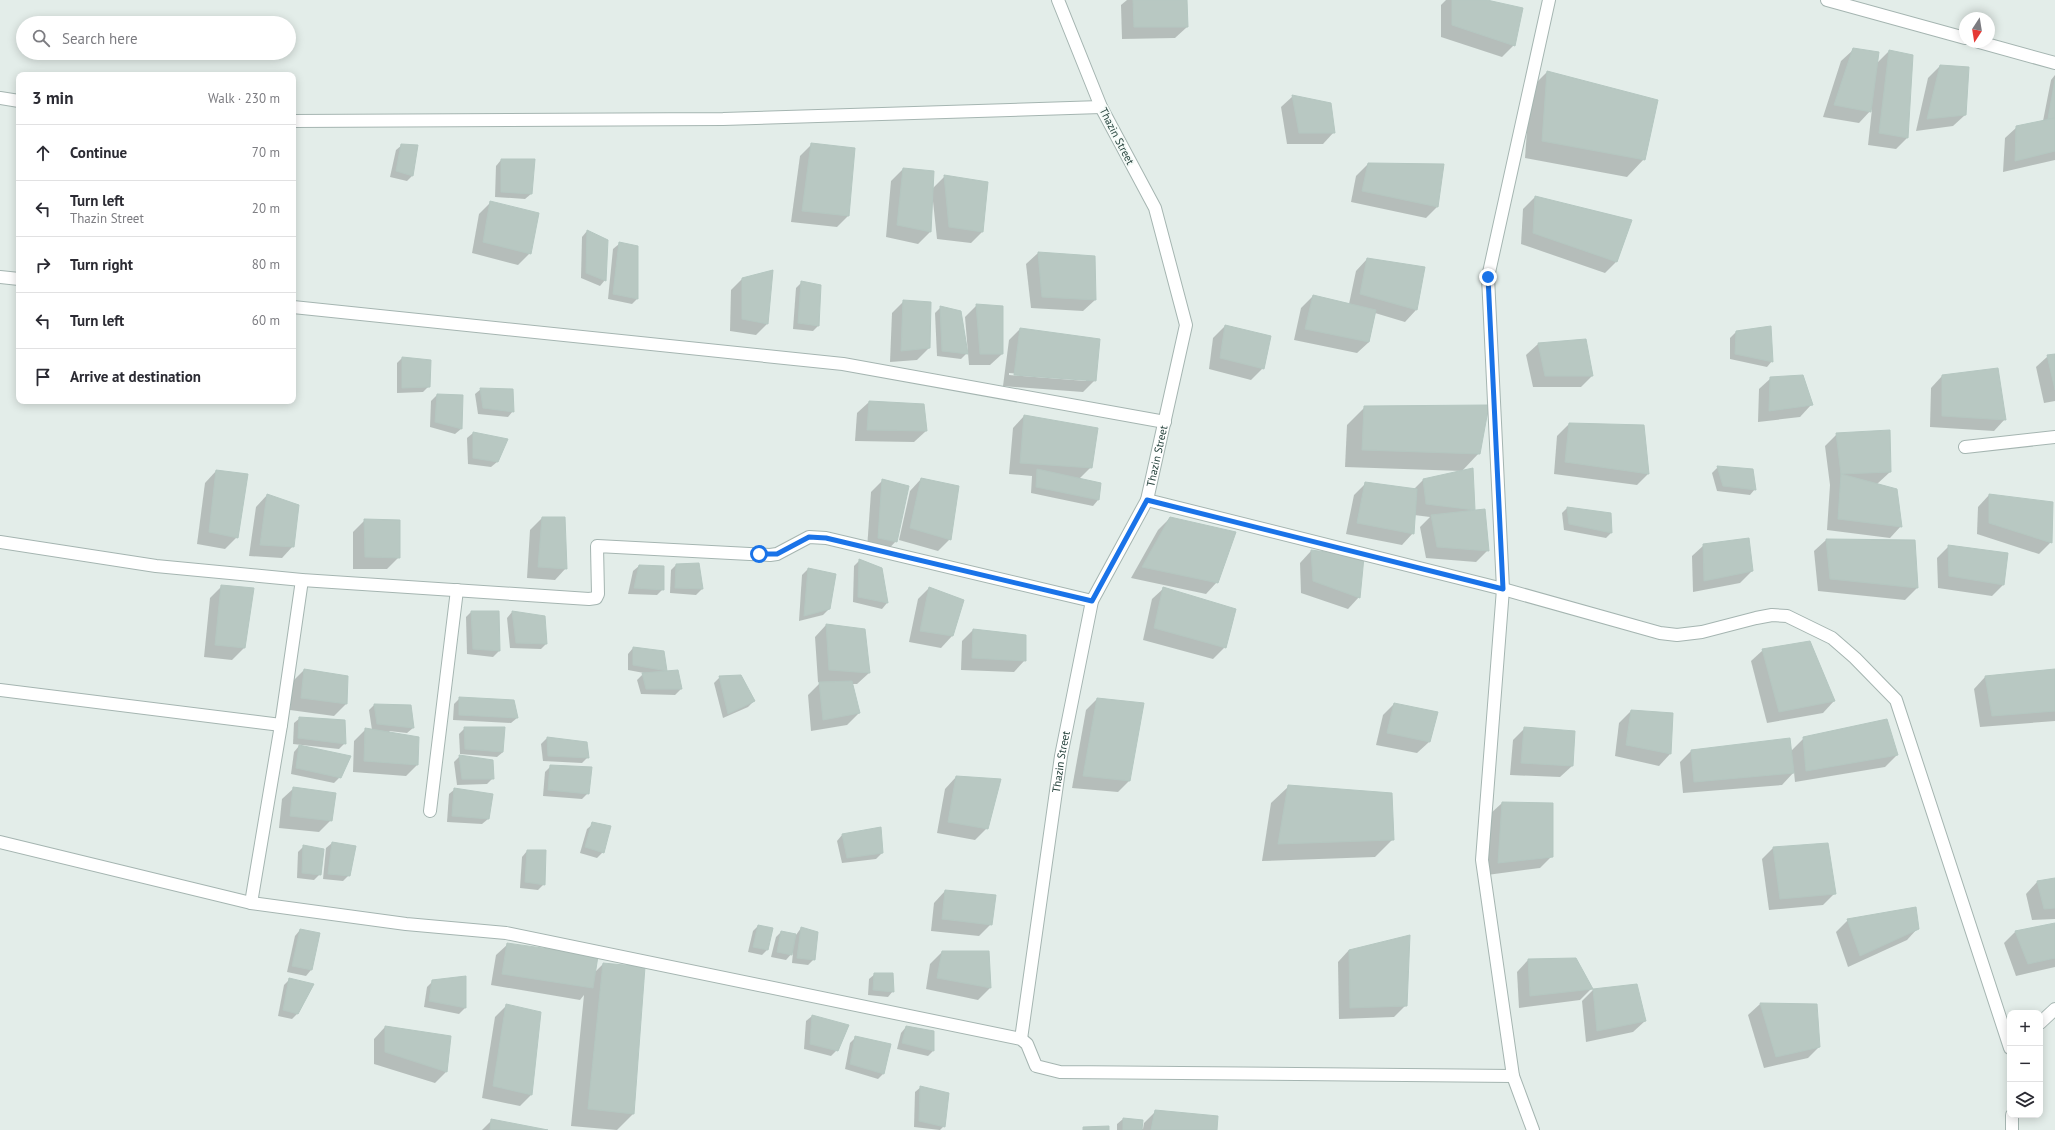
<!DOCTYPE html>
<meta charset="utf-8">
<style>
body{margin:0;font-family:"PT Sans",sans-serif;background:#f2f2f3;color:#2b2b33}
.controls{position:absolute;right:12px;bottom:12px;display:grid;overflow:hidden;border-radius:8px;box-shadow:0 2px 10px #0003}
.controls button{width:36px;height:36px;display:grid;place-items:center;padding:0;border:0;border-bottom:1px solid #e1e1e2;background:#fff;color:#2b2b33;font:20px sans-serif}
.compass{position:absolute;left:1959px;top:12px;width:36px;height:36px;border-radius:50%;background:#fff;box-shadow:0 2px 10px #0003;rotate:192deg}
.stop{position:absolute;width:12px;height:12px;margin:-9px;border:3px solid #1a73e8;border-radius:50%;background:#fff}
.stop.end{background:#1a73e8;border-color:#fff;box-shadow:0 1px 4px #0008}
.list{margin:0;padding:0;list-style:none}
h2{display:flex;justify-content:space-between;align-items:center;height:52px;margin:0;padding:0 16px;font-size:17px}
h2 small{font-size:13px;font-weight:400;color:#7c7c81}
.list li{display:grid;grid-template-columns:26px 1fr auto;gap:12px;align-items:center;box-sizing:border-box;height:56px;padding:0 16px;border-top:1px solid #e1e1e2}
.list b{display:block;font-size:15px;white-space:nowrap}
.list p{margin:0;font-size:13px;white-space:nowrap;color:#7c7c81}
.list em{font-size:13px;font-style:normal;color:#7c7c81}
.icon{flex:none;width:22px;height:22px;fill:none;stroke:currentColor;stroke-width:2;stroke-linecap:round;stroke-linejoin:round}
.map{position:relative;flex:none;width:2055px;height:1130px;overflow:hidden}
.search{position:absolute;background:#fff;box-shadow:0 2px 10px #0003;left:16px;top:16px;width:280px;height:44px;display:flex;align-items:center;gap:10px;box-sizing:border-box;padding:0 14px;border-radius:22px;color:#7c7c81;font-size:15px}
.panel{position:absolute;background:#fff;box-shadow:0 2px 10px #0003;left:16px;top:72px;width:280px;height:332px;border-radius:8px}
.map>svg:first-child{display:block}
</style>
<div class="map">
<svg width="2055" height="1130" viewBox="0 0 2055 1130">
<rect width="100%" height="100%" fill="#e3ede9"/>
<!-- shadow -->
<g fill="#0003" fill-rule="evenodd">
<path d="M1127,0H1186L1187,27L1175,38L1122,39L1121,5Z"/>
<path d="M1446,0H1482L1514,45L1502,57L1441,37V5Z"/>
<path d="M1853,50L1877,63L1889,51L1907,138L1896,149L1868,145L1872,109L1859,123L1823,117L1841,61Z"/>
<path d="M1940,66L1965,115L1953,126L1916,131L1928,78Z"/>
<path d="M1547,72L1644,159L1627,177L1525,158L1530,89Z"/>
<path d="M2055,75V160L2003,172L2005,138L2017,127L2043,121L2051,80Z"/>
<path d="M1293,96L1334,132L1323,144H1287L1281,107Z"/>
<path d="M812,144L848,216L837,227L791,222L800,156Z"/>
<path d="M402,145L412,176L407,181L390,177L396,150Z"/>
<path d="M501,160L531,194L525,199L495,197L496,166Z"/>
<path d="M1368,164L1437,207L1426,218L1351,202L1356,176Z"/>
<path d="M903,169L932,189L944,177L987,183L982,232L971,243L937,239L932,192L930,232L918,244L886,237L891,181Z"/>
<path d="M1535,197L1631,220L1617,261L1605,273L1521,244L1523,209Z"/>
<path d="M491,202L530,253L518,265L472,253L479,214Z"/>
<path d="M587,231L605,280L600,286L581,278L582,237Z"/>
<path d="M619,244L637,299L632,304L608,299L613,249Z"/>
<path d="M1038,253L1094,257L1095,300L1083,311L1031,308L1026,264Z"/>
<path d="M1367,259L1424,268L1416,310L1405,322L1375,313L1369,342L1357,353L1294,340L1301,308L1313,296L1349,304L1356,271Z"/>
<path d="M743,278L767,324L756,335L730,331L731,290Z"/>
<path d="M802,282L818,326L813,331L793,329L796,288Z"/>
<path d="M904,301L929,348L917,360L890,362L892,313Z"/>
<path d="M977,305L1002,354L990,365H969L965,317Z"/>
<path d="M941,307L967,353L961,359L937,356L935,313Z"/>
<path d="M1225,326L1263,368L1251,380L1209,369L1213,338Z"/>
<path d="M1020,329L1095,380L1083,392L1003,386L1009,340ZM1009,373L1086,379V381L1009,375Z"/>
<path d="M1736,332L1772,361L1767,367L1730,359V338Z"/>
<path d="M1585,340L1592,376L1581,387H1533L1526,355L1538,344Z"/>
<path d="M2055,355V401L2044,403L2036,367L2048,356Z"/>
<path d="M402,358L429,386L423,392L397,393V363Z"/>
<path d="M1942,376L2005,419L1994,431L1930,427L1931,388Z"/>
<path d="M1771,378L1811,405L1800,417L1758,422L1759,389Z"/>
<path d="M481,389L513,411L508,417L478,414L475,394Z"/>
<path d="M437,395L462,396L461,429L455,434L430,427L431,401Z"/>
<path d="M869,402L926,431L914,442L855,441L857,413Z"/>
<path d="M1365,407L1479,453L1462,471L1345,467L1347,425Z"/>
<path d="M1024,416L1091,467L1079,479L1100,484L1098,500L1093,506L1031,493L1032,476L1009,474L1013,428Z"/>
<path d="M1569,424L1648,474L1637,485L1554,474L1557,436Z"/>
<path d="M473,433L497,462L491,467L468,464L467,438Z"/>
<path d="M1837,434L1890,472L1877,484L1901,526L1890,538L1827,530L1830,485L1825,446Z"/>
<path d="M1718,467L1755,489L1750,495L1717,491L1712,473Z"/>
<path d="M1472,469L1474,511L1488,550L1476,562L1426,558L1420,527L1430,517L1414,515L1413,533L1402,545L1346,534L1354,495L1366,483L1414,489L1423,480Z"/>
<path d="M216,471L237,537L225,549L197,544L205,483Z"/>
<path d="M921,479L950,539L938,551L899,540L910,491Z"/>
<path d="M883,480L896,541L885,553L867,549L871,492Z"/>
<path d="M267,495L293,546L282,558L249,556L256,507Z"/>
<path d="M1989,495L2051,542L2039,554L1977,534L1978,507Z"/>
<path d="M1567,508L1610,514L1611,533L1606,538L1564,530L1562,513Z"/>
<path d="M542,518L566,568L555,580L527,578L530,530Z"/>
<path d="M1170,518L1217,582L1206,594L1131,578L1158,530Z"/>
<path d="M365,520L399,557L387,569H353V532Z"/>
<path d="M1826,540L1914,541L1917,588L1905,600L1818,591L1814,551Z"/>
<path d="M1704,545L1752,571L1740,583L1693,592L1692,556Z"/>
<path d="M1949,546L2003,585L1992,596L1938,588L1937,558Z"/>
<path d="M1311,551L1359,597L1348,609L1301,593L1300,563Z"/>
<path d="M860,560L881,568L887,603L882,609L853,602L854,566Z"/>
<path d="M698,564L702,589L696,595L670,593L671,570L676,565Z"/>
<path d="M639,566L663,589L657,595L628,594L633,571Z"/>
<path d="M808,569L829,609L823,615L799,621L802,575Z"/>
<path d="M222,586L253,589L244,648L232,660L204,657L210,598Z"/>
<path d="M929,588L963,600L952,636L941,648L909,642L918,599Z"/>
<path d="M1164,588L1225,647L1213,659L1143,640L1152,599Z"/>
<path d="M471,612L499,651L493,657L467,654L466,617Z"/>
<path d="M512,612L546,644L541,649L510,648L507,618Z"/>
<path d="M826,625L869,673L857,684H852L859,713L847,725L811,731L808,695L821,682H818L815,637Z"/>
<path d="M973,630L1025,660L1014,672L961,670L962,641Z"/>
<path d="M633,648L666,670L664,672L677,671L681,689L675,695L641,694L637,680L644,673L628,670V654Z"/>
<path d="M1763,650L1834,701L1823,713L1767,723L1751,661Z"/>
<path d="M304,670L347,677L346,704L334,716L290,710L292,682Z"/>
<path d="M2055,670V721L1980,727L1974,689L1985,677Z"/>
<path d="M720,677L754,701L748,707L723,718L714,683Z"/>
<path d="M460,698L517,718L511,723L453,720L454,704Z"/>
<path d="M1097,699L1130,780L1118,792L1072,788L1086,710Z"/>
<path d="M1394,704L1429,742L1417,753L1376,745L1383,715Z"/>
<path d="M374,705L413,728L407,733L389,731L417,765L406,776L353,772L354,741L366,729L372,730L369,710Z"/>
<path d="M1631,711L1672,714L1670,754L1659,766L1615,756L1619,723Z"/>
<path d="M300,718L345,743L339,749L293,744L294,723Z"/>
<path d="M465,728L503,752L497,757L460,754L459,734Z"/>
<path d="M1525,728L1572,766L1560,777L1510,775L1513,740Z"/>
<path d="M547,738L586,743L588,757L582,763L543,761L541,744Z"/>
<path d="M1804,738L1897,755L1885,767L1795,782L1794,772L1782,785L1683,793L1680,762L1691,751H1791Z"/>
<path d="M299,746L340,777L334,783L291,774L294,752Z"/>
<path d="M460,756L493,778L487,784L457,785L454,762Z"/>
<path d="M551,766L588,793L582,799L543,796L545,772Z"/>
<path d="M956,777L987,828L975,840L937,833L945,789Z"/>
<path d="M1289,786L1393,839L1375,857L1262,861L1271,803Z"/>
<path d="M294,788L331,820L319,832L279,828L282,799Z"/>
<path d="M455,789L488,819L482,824L447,822L449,794Z"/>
<path d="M1502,803L1552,856L1540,868L1487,875L1490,814Z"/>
<path d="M593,824L603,852L597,858L580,853L587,829Z"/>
<path d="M842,835L882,853L876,859L842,863L837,841Z"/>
<path d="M332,843L349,875L343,881L323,879L326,848Z"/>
<path d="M304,846L320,874L314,880L297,878L298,852Z"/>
<path d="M1773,848L1835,893L1823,905L1769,910L1762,859Z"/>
<path d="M527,851L544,884L538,890L520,888L522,857Z"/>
<path d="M2055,879V919L2032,920L2026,894L2037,882Z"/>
<path d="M945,891L991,924L979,936L931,931L934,903Z"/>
<path d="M1848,920L1918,928L1907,940L1848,967L1836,932Z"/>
<path d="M2055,924V967L2016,976L2004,943L2015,932Z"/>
<path d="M758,926L767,950L762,955L748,952L753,931Z"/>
<path d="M801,928L814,959L808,965L792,963L793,952L786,960L771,957L776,937L781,932L796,935Z"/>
<path d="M300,930L311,970L306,976L287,972L295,936Z"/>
<path d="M508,944L594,973L603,964L644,968L633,1114L617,1130L571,1126L584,995L580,1000L491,985L496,955Z"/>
<path d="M1349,950L1406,1005L1394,1017L1339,1019L1338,962Z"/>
<path d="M942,952H989L990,988L978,1000L926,989L930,964Z"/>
<path d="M1528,960L1592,988L1580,1000L1519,1008L1517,972Z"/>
<path d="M875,974L893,991L888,997L868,995L869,979Z"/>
<path d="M465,978V1008L459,1014L424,1007L427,987L433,981Z"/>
<path d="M290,979L298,1013L292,1019L278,1016L284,985Z"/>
<path d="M1593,990L1645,1021L1633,1032L1586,1042L1582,1001Z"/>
<path d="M1760,1004L1816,1005L1819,1047L1808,1058L1764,1068L1748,1015Z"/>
<path d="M507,1005L531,1095L520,1106L482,1098L495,1017Z"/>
<path d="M812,1016L847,1026L837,1050L831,1056L804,1049L806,1021Z"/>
<path d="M385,1027L446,1072L435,1083L374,1064V1039Z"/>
<path d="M906,1027L933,1051L928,1056L897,1049L901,1033Z"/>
<path d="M856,1037L883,1074L878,1079L845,1069L850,1043Z"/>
<path d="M921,1087L944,1126L940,1130L914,1127L915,1092Z"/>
<path d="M1156,1111L1216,1130H1117V1124L1123,1119L1143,1129L1144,1123Z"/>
<path d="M491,1121L542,1130H482Z"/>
</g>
<!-- building -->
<g fill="#b8c8c2" stroke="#b5c7c1">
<path d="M1133,0H1187L1188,27H1134Z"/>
<path d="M1452,0H1487L1523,8L1515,46L1452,25Z"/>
<path d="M1853,48L1879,52L1871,112L1834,105Z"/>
<path d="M1889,50L1913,55L1908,138L1879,133Z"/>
<path d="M1940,65L1969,67L1966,115L1927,119Z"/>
<path d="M1547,71L1658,100L1645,160L1542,141Z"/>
<path d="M2055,79V118L2048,119Z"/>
<path d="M1292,95L1331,103L1335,133H1299Z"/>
<path d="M2055,118V151L2015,161L2016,126Z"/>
<path d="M811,143L855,148L849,216L802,211Z"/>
<path d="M401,144L418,145L413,176L396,171Z"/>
<path d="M501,159H535L532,194L501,192Z"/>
<path d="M1368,163L1444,164L1438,207L1362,191Z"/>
<path d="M903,168L934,171L931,232L897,225Z"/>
<path d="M944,175L988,182L983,232L949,227Z"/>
<path d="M1535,196L1632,220L1617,262L1533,233Z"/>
<path d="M490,201L539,213L531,254L483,242Z"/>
<path d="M587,230L608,240L606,281L586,273Z"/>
<path d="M619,242L638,246V299L613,294Z"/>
<path d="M1038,252L1095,256L1096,300L1042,297Z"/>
<path d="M1367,258L1425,267L1417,310L1360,294Z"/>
<path d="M773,270L768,324L742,319V278Z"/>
<path d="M801,281L821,285L819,326L798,323Z"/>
<path d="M1313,295L1376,310L1369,342L1305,329Z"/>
<path d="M903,300L931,302L930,348L901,351Z"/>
<path d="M976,304L1003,306V354H980Z"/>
<path d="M940,306L961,311L968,354L942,351Z"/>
<path d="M1225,325L1271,336L1264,369L1220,358Z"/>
<path d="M1771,326L1773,362L1735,354L1736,331Z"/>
<path d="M1020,328L1100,339L1096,381L1014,375Z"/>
<path d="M1586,339L1593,376H1545L1538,343Z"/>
<path d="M2055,354V390L2047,355Z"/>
<path d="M402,357L431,360L430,387L402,388Z"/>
<path d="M1998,368L2006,420L1942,416V375Z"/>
<path d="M1803,375L1813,405L1769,411L1770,377Z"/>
<path d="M480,388L513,389L514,412L483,408Z"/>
<path d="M437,394L463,395L462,429L435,422Z"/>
<path d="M869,401L924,404L927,431L867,430Z"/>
<path d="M1489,405L1480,454L1362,450L1364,406Z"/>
<path d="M1024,415L1098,428L1092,468L1020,463Z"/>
<path d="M1569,423L1644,425L1649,474L1565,462Z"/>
<path d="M1890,430L1891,472L1841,474L1836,433Z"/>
<path d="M473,432L508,439L498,462L473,458Z"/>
<path d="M1717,466L1753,469L1756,490L1723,486Z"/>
<path d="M1473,468L1475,510L1426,504L1423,479Z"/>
<path d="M1037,469L1101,483L1099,500L1036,487Z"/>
<path d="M216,470L248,474L238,538L209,532Z"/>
<path d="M1841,474L1897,489L1902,527L1838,519Z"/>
<path d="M921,478L959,486L951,540L910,528Z"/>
<path d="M882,479L909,486L897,542L878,538Z"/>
<path d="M1365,482L1417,489L1414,534L1357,523Z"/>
<path d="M267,494L299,505L294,547L260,545Z"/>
<path d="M1989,494L2053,502L2052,543L1989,523Z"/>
<path d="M1567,507L1611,513L1612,533L1569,524Z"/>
<path d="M1485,509L1489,551L1437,547L1431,515Z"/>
<path d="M542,517H565L567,569L538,567Z"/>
<path d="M1170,517L1236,532L1218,583L1142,567Z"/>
<path d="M364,519L400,520V558L365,557Z"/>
<path d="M1749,538L1753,571L1704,581L1703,544Z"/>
<path d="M1826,539L1915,540L1918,588L1830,579Z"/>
<path d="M1948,545L2008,553L2004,585L1949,576Z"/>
<path d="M1311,550L1364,557L1360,598L1313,581Z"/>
<path d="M859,559L882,568L888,603L858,597Z"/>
<path d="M699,563L703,589L675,588L676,564Z"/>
<path d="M639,565L664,566V590L634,588Z"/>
<path d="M808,568L836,574L830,609L804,616Z"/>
<path d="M221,585L254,588L245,648L215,645Z"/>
<path d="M929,587L964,600L953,636L920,631Z"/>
<path d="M1163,587L1236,609L1226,648L1154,628Z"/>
<path d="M471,611H499L500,651L473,649Z"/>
<path d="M512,611L545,616L547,644L516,643Z"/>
<path d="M826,624L865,629L870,673L829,670Z"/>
<path d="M973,629L1026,635V661L972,658Z"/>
<path d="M1810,641L1835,701L1779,712L1762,649Z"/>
<path d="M633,647L664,651L667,671L633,665Z"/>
<path d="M304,669L348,676L347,704L301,698Z"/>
<path d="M2055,669V711L1992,716L1985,676Z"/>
<path d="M678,670L682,689H646L642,673Z"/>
<path d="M741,675L755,701L728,714L719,676Z"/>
<path d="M852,681L860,713L823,720L819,682Z"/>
<path d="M459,697L514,700L518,718L459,715Z"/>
<path d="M1097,698L1144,703L1130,781L1083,776Z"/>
<path d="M1394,703L1438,712L1430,742L1387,733Z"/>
<path d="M374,704L411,705L414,728L377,724Z"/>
<path d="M1631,710L1673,713L1671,754L1626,745Z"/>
<path d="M299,717L345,720L346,744L298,738Z"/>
<path d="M1887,719L1898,755L1806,771L1803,737Z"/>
<path d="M464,727H505L503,752L465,749Z"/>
<path d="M1524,727L1575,731L1573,766L1521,763Z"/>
<path d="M365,728L419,737L418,765L364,761Z"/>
<path d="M547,737L587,742L589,758L548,756Z"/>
<path d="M1790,738L1794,773L1694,782L1691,750Z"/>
<path d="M299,745L351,756L341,778L296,768Z"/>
<path d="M459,755L493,760L494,779H462Z"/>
<path d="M550,765L592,767L589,794L548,790Z"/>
<path d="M956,776L1001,779L988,829L948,822Z"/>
<path d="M1288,785L1392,793L1394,840L1278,844Z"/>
<path d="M293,787L336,793L332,821L290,816Z"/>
<path d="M454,788L493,794L489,819L452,816Z"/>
<path d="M1502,802L1553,803V857L1498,863Z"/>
<path d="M592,822L611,826L604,853L585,847Z"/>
<path d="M881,827L883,853L847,858L842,834Z"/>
<path d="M332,842L356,846L350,876L328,874Z"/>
<path d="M1828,843L1836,894L1780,899L1773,847Z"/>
<path d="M303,845L324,849L321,875L302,873Z"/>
<path d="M527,850H546L545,885L525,882Z"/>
<path d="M2055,878V908L2044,909L2037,881Z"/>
<path d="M945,890L996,895L992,925L942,919Z"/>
<path d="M1916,907L1919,929L1860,956L1847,919Z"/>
<path d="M2055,923V958L2028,964L2015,931Z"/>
<path d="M758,925L773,928L768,950L753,947Z"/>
<path d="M801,927L818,932L815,960L797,958Z"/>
<path d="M300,929L320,933L312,970L292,966Z"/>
<path d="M781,931L796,934L792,955L777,952Z"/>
<path d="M1410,935L1407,1006L1350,1008L1349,950Z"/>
<path d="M507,943L598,956L593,988L502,974Z"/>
<path d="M942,951H989L991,988L937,978Z"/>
<path d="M1576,958L1593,989L1530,996L1528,959Z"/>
<path d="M603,963L645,967L634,1114L588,1109Z"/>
<path d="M874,973H893L894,992L873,990Z"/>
<path d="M466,976V1008L429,1001L432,980Z"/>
<path d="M289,978L314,984L298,1014L283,1010Z"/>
<path d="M1637,984L1646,1021L1597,1031L1593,989Z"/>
<path d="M1760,1003L1817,1004L1820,1047L1776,1057Z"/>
<path d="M506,1004L541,1012L532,1095L493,1086Z"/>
<path d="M812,1015L849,1025L838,1051L810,1044Z"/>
<path d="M385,1026L451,1036L447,1072L385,1052Z"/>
<path d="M906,1026L934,1031V1051L902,1043Z"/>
<path d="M855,1036L891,1044L884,1074L850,1064Z"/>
<path d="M920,1086L949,1093L945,1127L919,1121Z"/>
<path d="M1155,1110L1218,1116L1217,1130H1151Z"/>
<path d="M1123,1118L1143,1120L1142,1130H1123Z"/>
<path d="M491,1119L548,1130H490Z"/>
<path d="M1109,1126V1130H1083V1127Z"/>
</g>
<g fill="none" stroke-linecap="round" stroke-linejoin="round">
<!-- minor casing -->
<g stroke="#a5b5b1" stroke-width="14">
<g id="minor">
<path d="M1827,0L1965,38"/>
<path d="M1979,42L2055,63"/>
<path d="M0,98L19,101"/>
<path d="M293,121L723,119L1101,107"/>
<path d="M0,277L19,279"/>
<path d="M293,307L843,364L1165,422"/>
<path d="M1965,447L2055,437"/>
<path d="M1147,500L1503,589L1660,633L1677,635L1702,632L1756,618L1772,615L1787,616L1832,638L1855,658L1896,700L2010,1048"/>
<path d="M0,542L156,566L302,580L589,599L596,598L598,594L597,546L770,555L777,554L809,537L826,538L1092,601"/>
<path d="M0,690L281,725"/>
<path d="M430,811L457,590"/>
<path d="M0,842L251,903L406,924L506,933L1021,1039L1027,1044L1036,1066L1060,1072L1513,1076"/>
<path d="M251,903L281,725L302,580"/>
<path d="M2040,1023L2055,1009"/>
<path id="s1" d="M1021,1039L1061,756L1092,601L1147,500L1186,325L1155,208L1101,107L1058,0"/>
<path d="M2012,1115V1130"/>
<path d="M1533,1130L1513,1076L1482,860L1503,589L1488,277L1549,0"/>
</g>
</g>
<!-- minor -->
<use href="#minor" stroke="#fff" stroke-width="12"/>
</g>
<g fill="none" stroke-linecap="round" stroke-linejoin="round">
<!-- route -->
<path stroke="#1a73e8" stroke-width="5" d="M759,554H777L809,537L826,538L1092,601L1147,500L1503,589L1488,277"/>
</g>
<g text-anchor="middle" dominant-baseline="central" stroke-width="3.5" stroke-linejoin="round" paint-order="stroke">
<!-- street labels -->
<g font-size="11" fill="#223f39" stroke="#f4faf7">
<text transform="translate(1117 136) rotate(63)">Thazin Street</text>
<text stroke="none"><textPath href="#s1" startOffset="604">Thazin Street</textPath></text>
<text stroke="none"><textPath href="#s1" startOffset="280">Thazin Street</textPath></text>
</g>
</g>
</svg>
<div class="controls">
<button>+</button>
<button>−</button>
<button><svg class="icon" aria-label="layers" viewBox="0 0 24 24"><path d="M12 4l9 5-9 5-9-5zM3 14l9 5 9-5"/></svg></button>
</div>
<svg class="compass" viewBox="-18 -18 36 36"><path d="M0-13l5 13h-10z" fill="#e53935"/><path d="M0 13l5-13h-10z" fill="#7c7c81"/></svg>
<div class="stop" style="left:759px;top:554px"></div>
<div class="stop end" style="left:1488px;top:277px"></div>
<div class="search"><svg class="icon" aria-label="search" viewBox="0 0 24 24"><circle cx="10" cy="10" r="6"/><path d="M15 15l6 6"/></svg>Search here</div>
<section class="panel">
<h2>3 min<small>Walk · 230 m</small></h2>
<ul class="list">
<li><svg class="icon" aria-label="ahead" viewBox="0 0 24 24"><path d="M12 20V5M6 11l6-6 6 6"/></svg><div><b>Continue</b></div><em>70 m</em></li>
<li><svg class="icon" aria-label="left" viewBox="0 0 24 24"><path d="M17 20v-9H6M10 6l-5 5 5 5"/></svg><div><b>Turn left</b><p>Thazin Street</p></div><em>20 m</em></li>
<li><svg class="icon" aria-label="right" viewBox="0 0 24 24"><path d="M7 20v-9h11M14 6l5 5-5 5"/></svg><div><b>Turn right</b></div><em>80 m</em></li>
<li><svg class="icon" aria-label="left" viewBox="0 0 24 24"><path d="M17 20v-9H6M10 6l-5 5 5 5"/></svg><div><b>Turn left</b></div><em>60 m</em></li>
<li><svg class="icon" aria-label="arrive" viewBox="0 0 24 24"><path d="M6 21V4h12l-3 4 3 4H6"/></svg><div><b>Arrive at destination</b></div></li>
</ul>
</section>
</div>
